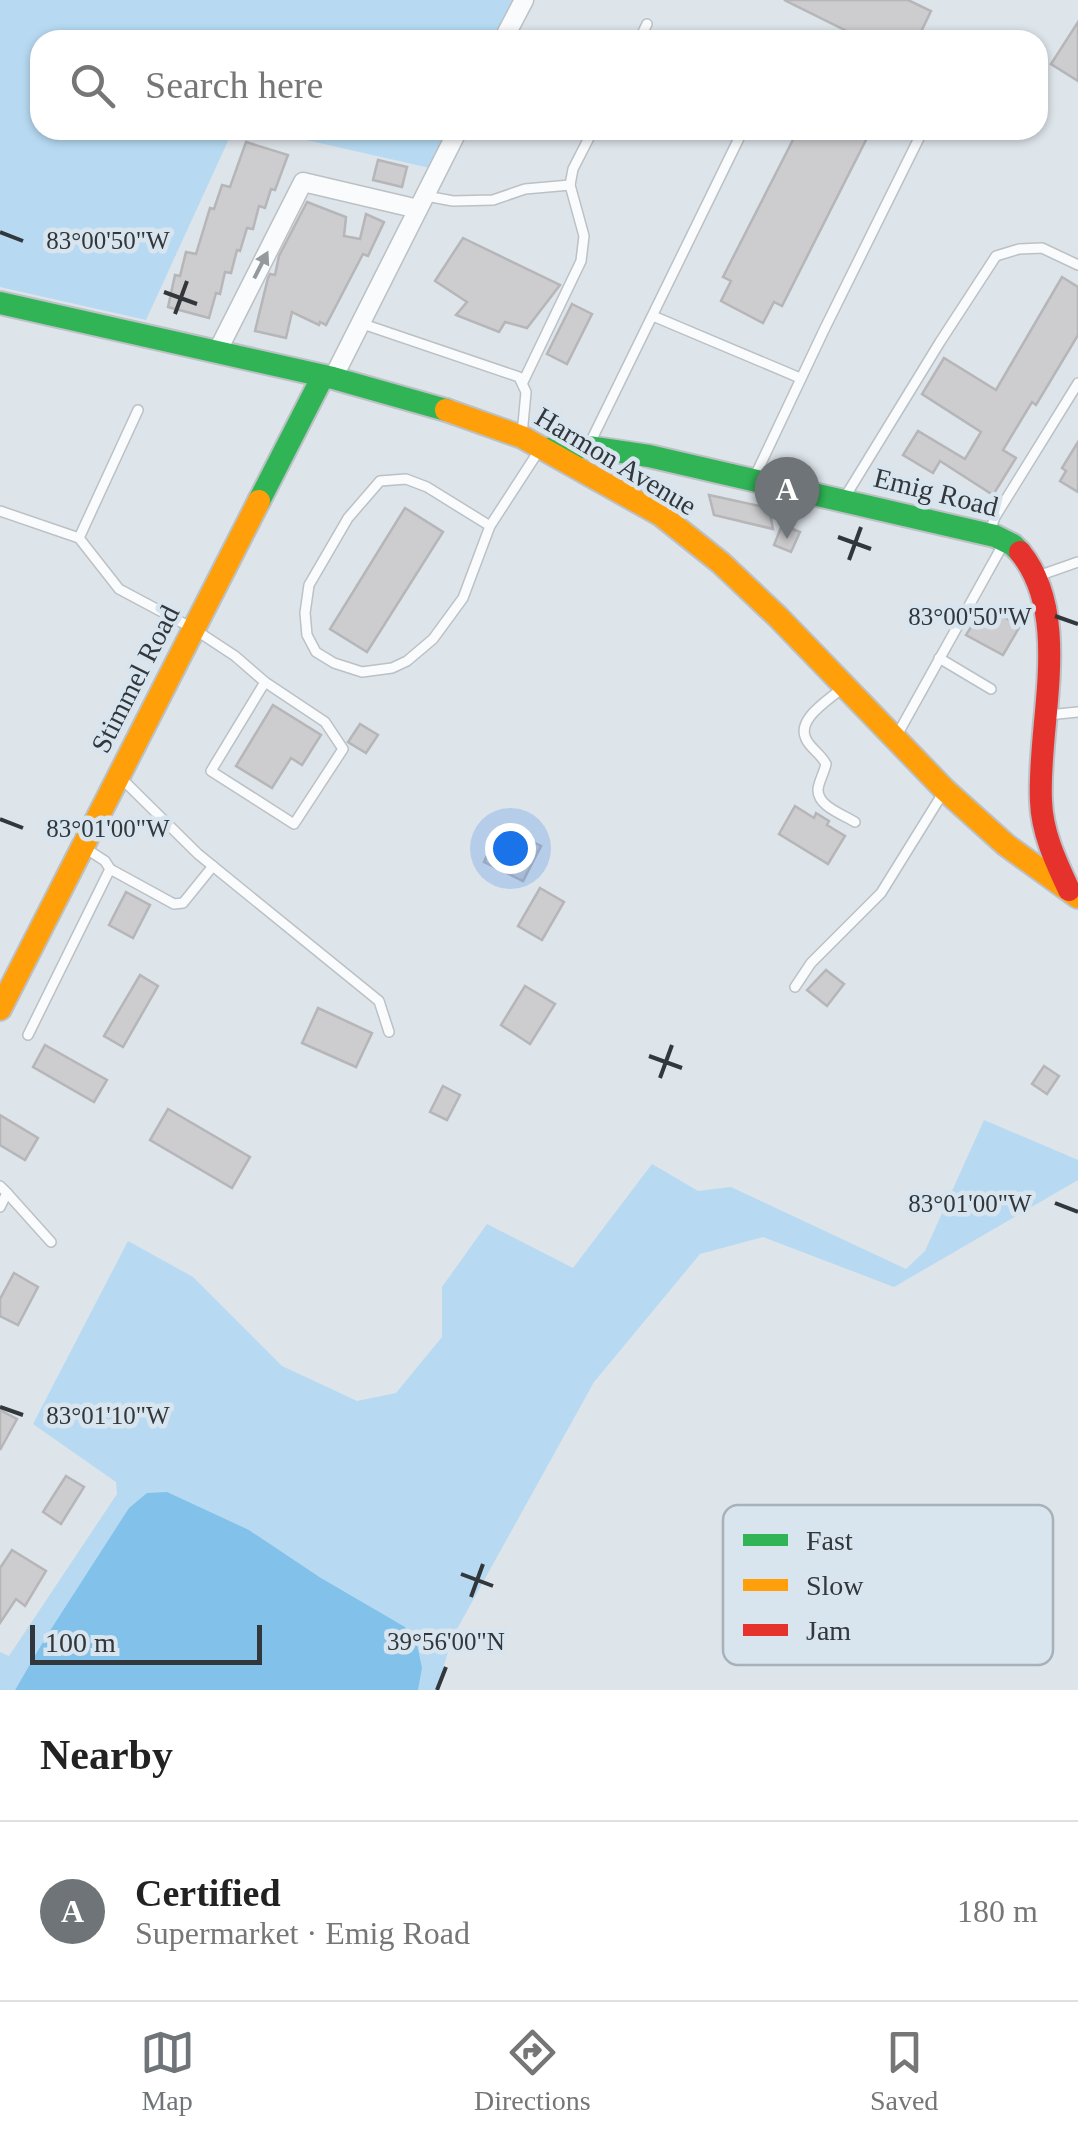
<!DOCTYPE html>
<meta charset="utf-8">
<style>
body{margin:0;font-family:"Times New Roman",serif;background:#f2f2f2;color:#222}
.scale{position:absolute;left:30px;bottom:25px;width:232px;box-sizing:border-box;padding-left:10px;border:5px solid #32373b;border-top:0;font-size:28px;line-height:35px;white-space:nowrap;color:#32373b;-webkit-text-stroke:8px #d8e5ef;paint-order:stroke}
.you{position:absolute;left:510px;top:848px;width:35px;height:35px;margin:-25px;border:8px solid #fff;border-radius:50%;background:#1a73e8;box-shadow:0 0 0 15px #1a73e833}
.badge{display:grid;place-items:center;width:65px;height:65px;border-radius:50%;background:#6e7478;color:#fff;font-size:32px;font-weight:700}
.pin{position:absolute;translate:-50% -82px;filter:drop-shadow(0 2px 5px #0008)}
.pin::after{content:'';position:absolute;top:52px;width:35px;height:30px;background:inherit;clip-path:polygon(0 0,100% 0,50% 100%)}
.list{margin:0;padding:0;list-style:none}
h2{display:flex;justify-content:space-between;align-items:center;height:130px;margin:0;padding:0 40px;font-size:42px}
h2 small{font-size:32px;font-weight:400;color:#767676}
.list li{display:grid;grid-template-columns:65px 1fr auto;gap:30px;align-items:center;box-sizing:border-box;height:180px;padding:0 40px;border-top:2px solid #e0e0e0}
.list b{display:block;font-size:38px;white-space:nowrap}
.list p{margin:0;font-size:32px;white-space:nowrap;color:#767676}
.list em{font-size:32px;font-style:normal;color:#767676}
.icon{flex:none;width:55px;height:55px;fill:none;stroke:currentColor;stroke-width:2;stroke-linecap:round;stroke-linejoin:round}
.map{position:relative;flex:none;width:1078px;height:1690px;overflow:hidden}
.search{position:absolute;background:#fff;box-shadow:0 2px 8px #0004;left:30px;right:30px;top:30px;height:110px;display:flex;align-items:center;gap:25px;box-sizing:border-box;padding:0 35px;border-radius:30px;color:#767676;font-size:38px}
.sheet{height:310px;background:#fff}
nav{display:flex;justify-content:space-around;align-items:center;box-sizing:border-box;height:140px;border-top:2px solid #e0e0e0;background:#fff;font-size:28px;color:#767676}
nav a{display:grid;justify-items:center;gap:5px}
nav .on{color:#6e7478}
.map>svg:first-child{display:block}
</style>
<div class="map">
<svg width="1078" height="1690" viewBox="0 0 1078 1690">
<rect width="100%" height="100%" fill="#dde4ea"/>
<!-- green -->
<g fill="#b7daf2">
<path d="M0,0H515L495,40H40V130H233L146,320L0,287Z"/>
<path d="M262,130H449L430,168Z"/>
<path d="M984,1120L1078,1160V1180L894,1287L763,1237L700,1254L594,1382L452,1638L437,1690H418L421,1668L321,1578L249,1530L44,1640L15,1690H0V1652L9,1656L117,1494L116,1482L33,1424L128,1241L193,1277L282,1366L357,1401L396,1393L442,1337V1287L487,1224L573,1268L652,1164L698,1191L731,1187L906,1269L925,1251Z"/>
</g>
<!-- water -->
<path fill="#82c2ea" d="M167,1492L249,1530L321,1578L405,1627L417,1644L422,1668L418,1690H15L44,1640L129,1508L147,1493Z"/>
<!-- building -->
<g fill="#cdcdd0" stroke="#b6b6b9" stroke-width="2.5">
<path d="M784,0H908L931,11L917,40H865Z"/>
<path d="M1078,22V81L1051,64Z"/>
<path d="M798,130H871L782,306L774,302L763,323L721,301L731,281L723,277Z"/>
<path d="M246,142L288,155L275,190L271,189L265,208L259,206L253,229L247,228L240,251L237,250L231,273L225,272L220,294L216,293L209,318L168,307L175,275L180,276L186,252L196,254L210,208L214,209L222,185L230,187Z"/>
<path d="M378,160L407,167L402,187L373,180Z"/>
<path d="M307,202L346,217L344,236L360,239L366,214L384,222L368,256L363,254L326,325L320,322L319,325L292,312L286,338L255,331L268,278L270,274L275,275L279,256Z"/>
<path d="M463,238L560,285L527,328L505,322L499,332L456,315L467,302L435,281Z"/>
<path d="M1062,277L1078,287V335L1036,405L1032,402L1003,450L1016,458L993,495L940,461L933,473L903,455L918,431L965,459L981,432L922,394L944,358L996,390Z"/>
<path d="M572,304L592,314L567,364L547,354Z"/>
<path d="M1078,442V492L1060,481L1066,471L1062,468Z"/>
<path d="M709,495L769,508L773,529L714,515Z"/>
<path d="M405,508L443,532L367,652L330,629Z"/>
<path d="M782,525L800,532L791,552L774,545Z"/>
<path d="M984,606L1020,626L1003,655L966,635Z"/>
<path d="M273,705L321,735L302,765L291,758L272,788L236,766Z"/>
<path d="M360,724L378,735L366,753L348,742Z"/>
<path d="M795,806L814,818L816,813L829,821L827,825L845,836L828,864L779,834Z"/>
<path d="M501,826L541,846L523,881L484,862Z"/>
<path d="M540,888L564,902L542,940L518,926Z"/>
<path d="M126,892L150,905L133,938L109,925Z"/>
<path d="M826,970L844,984L827,1006L807,990Z"/>
<path d="M140,975L158,986L123,1047L104,1036Z"/>
<path d="M525,986L555,1004L530,1044L501,1025Z"/>
<path d="M318,1008L372,1033L356,1067L302,1043Z"/>
<path d="M45,1045L107,1080L94,1102L33,1067Z"/>
<path d="M1044,1066L1059,1076L1047,1094L1032,1084Z"/>
<path d="M443,1086L460,1095L447,1120L430,1112Z"/>
<path d="M168,1109L250,1157L232,1188L150,1140Z"/>
<path d="M0,1115L38,1138L25,1160L0,1145Z"/>
<path d="M14,1273L38,1287L18,1325L0,1316V1299Z"/>
<path d="M0,1410L17,1419L0,1450Z"/>
<path d="M66,1476L84,1487L61,1524L43,1512Z"/>
<path d="M12,1550L46,1571L25,1606L16,1599L0,1623V1568Z"/>
</g>
<g fill="none" stroke-linecap="round" stroke-linejoin="round">
<!-- lane casing -->
<g stroke="#bbc1c5" stroke-width="12">
<g id="lane">
<path d="M639,40L647,24"/>
<path d="M426,196L453,201L493,200L525,189L570,185"/>
<path d="M653,316L800,378"/>
<path d="M360,323L519,377L526,392L522,435"/>
<path d="M523,382L581,261L584,236L570,185L573,169L593,130"/>
<path d="M590,443L743,130"/>
<path d="M756,474L824,330L923,130"/>
<path d="M845,497L940,342L996,256L1019,249L1042,248L1078,265"/>
<path d="M0,511L79,538L119,589L194,629L235,656L265,682L211,771L294,824L343,749L325,722L265,682"/>
<path d="M490,526L463,598L433,639L407,661L392,668L362,672L334,663L316,652L307,635L305,613L309,585L348,518L380,481L406,479L427,487L490,526L540,449"/>
<path d="M990,531L995,517L1078,383"/>
<path d="M79,538L138,410"/>
<path d="M1038,576L1078,562"/>
<path d="M939,658L991,689"/>
<path d="M841,689C829,700 796,719 806,739C810,748 821,754 826,764C824,773 819,781 818,789C817,806 842,814 855,822"/>
<path d="M1048,715L1078,712"/>
<path d="M896,737L1005,541"/>
<path d="M121,778L198,854L379,1001L389,1032"/>
<path d="M110,869L174,904L183,903L213,866"/>
<path d="M795,987L811,963L881,893L943,793"/>
<path d="M28,1035L110,869L105,861L85,848"/>
<path d="M0,1186L7,1193L0,1207"/>
<path d="M7,1193L51,1242"/>
</g>
</g>
<!-- street casing -->
<g stroke="#bbc1c5" stroke-width="21">
<g id="street">
<path d="M503,40L524,0"/>
<path d="M217,352L303,182L418,209"/>
<path d="M333,378L458,130"/>
</g>
</g>
<!-- fast casing -->
<g stroke="#bbc1c5" stroke-width="26">
<g id="fast">
<path d="M0,303L333,378L446,410"/>
<path d="M546,449L588,447L649,456L995,536L1013,545L1020,552"/>
<path d="M259,501L323,376"/>
</g>
</g>
<!-- slow casing -->
<g stroke="#bbc1c5" stroke-width="26">
<g id="slow">
<path d="M446,410L522,437L661,515L721,563L778,617L945,790L1006,845L1078,897"/>
<path d="M0,1009L259,501"/>
</g>
</g>
<!-- jam casing -->
<g stroke="#bbc1c5" stroke-width="26">
<path id="jam" d="M1020,552C1073,617 1037,724 1041,801C1042,833 1056,862 1069,890"/>
</g>
<!-- lane -->
<use href="#lane" stroke="#fafbfc" stroke-width="9"/>
<!-- street -->
<use href="#street" stroke="#fafbfc" stroke-width="18"/>
<!-- fast -->
<use href="#fast" stroke="#30b455" stroke-width="22"/>
<!-- slow -->
<use href="#slow" stroke="#ff9f0a" stroke-width="22"/>
<!-- jam -->
<use href="#jam" stroke="#e5322d" stroke-width="22"/>
</g>
<!-- one-way arrows -->
<defs><path id="oneway-solid" d="M-6-.8H1V-3.2L6.5 0L1 3.2V.8H-6Z" transform="scale(2.5)"/></defs>
<use fill="#96999c" href="#oneway-solid" transform="translate(261 265) rotate(-63)"/>
<!-- ticks -->
<path fill="none" stroke="#32373b" stroke-width="4" d="M0,232L23,241M164,292L197,304M175,314L187,281M838,537L871,549M849,560L861,527M1055,616L1078,624M0,819L23,828M649,1056L682,1068M660,1078L672,1045M1055,1203L1078,1212M0,1407L23,1415M461,1574L493,1586M471,1597L483,1564M437,1690L446,1667"/>
<g text-anchor="middle" dominant-baseline="central" stroke-width="9" stroke-linejoin="round" paint-order="stroke">
<!-- street labels -->
<g font-size="28" fill="#32373b" stroke="#d8e5ef">
<text transform="translate(616 461) rotate(31)">Harmon Avenue</text>
<text transform="translate(936 492) rotate(14)">Emig Road</text>
<text transform="translate(135 679) rotate(-63)">Stimmel Road</text>
</g>
</g>
<!-- legend -->
<rect x="723" y="1505" width="330" height="160" rx="15" fill="#d8e5ef" stroke="#a6b1b9" stroke-width="2.5"/>
<rect x="743" y="1534" width="45" height="12" fill="#30b455"/>
<rect x="743" y="1579" width="45" height="12" fill="#ff9f0a"/>
<rect x="743" y="1624" width="45" height="12" fill="#e5322d"/>
<g font-size="28" fill="#32373b">
<text x="806" y="1550">Fast</text>
<text x="806" y="1595">Slow</text>
<text x="806" y="1640">Jam</text>
</g>
<g font-size="25" text-anchor="middle" fill="#32373b" stroke="#d8e5ef" stroke-width="9" stroke-linejoin="round" paint-order="stroke">
<text x="108" y="249">83°00'50"W</text>
<text x="970" y="625">83°00'50"W</text>
<text x="108" y="837">83°01'00"W</text>
<text x="970" y="1212">83°01'00"W</text>
<text x="108" y="1424">83°01'10"W</text>
<text x="446" y="1650">39°56'00"N</text>
</g>
</svg>
<div class="scale">100 m</div>
<div class="you"></div>
<div class="pin badge" style="left:787px;top:539px">A</div>
<div class="search"><svg class="icon" aria-label="search" viewBox="0 0 24 24"><circle cx="10" cy="10" r="6"/><path d="M15 15l6 6"/></svg>Search here</div>
</div>
<section class="sheet">
<h2>Nearby<small></small></h2>
<ul class="list">
<li><span class="badge">A</span><div><b>Certified</b><p>Supermarket · Emig Road</p></div><em>180 m</em></li>
</ul>
</section>
<nav>
<a class="on"><svg class="icon" aria-label="map" viewBox="0 0 24 24"><path d="M3 6l6-2 6 2 6-2v14l-6 2-6-2-6 2zM9 4v14M15 6v14"/></svg>Map</a>
<a><svg class="icon" aria-label="directions" viewBox="0 0 24 24"><path d="M12 3l9 9-9 9-9-9zM9 14v-3h6M13 9l2 2-2 2"/></svg>Directions</a>
<a><svg class="icon" aria-label="saved" viewBox="0 0 24 24"><path d="M7 4h10v16l-5-4-5 4z"/></svg>Saved</a>
</nav>
